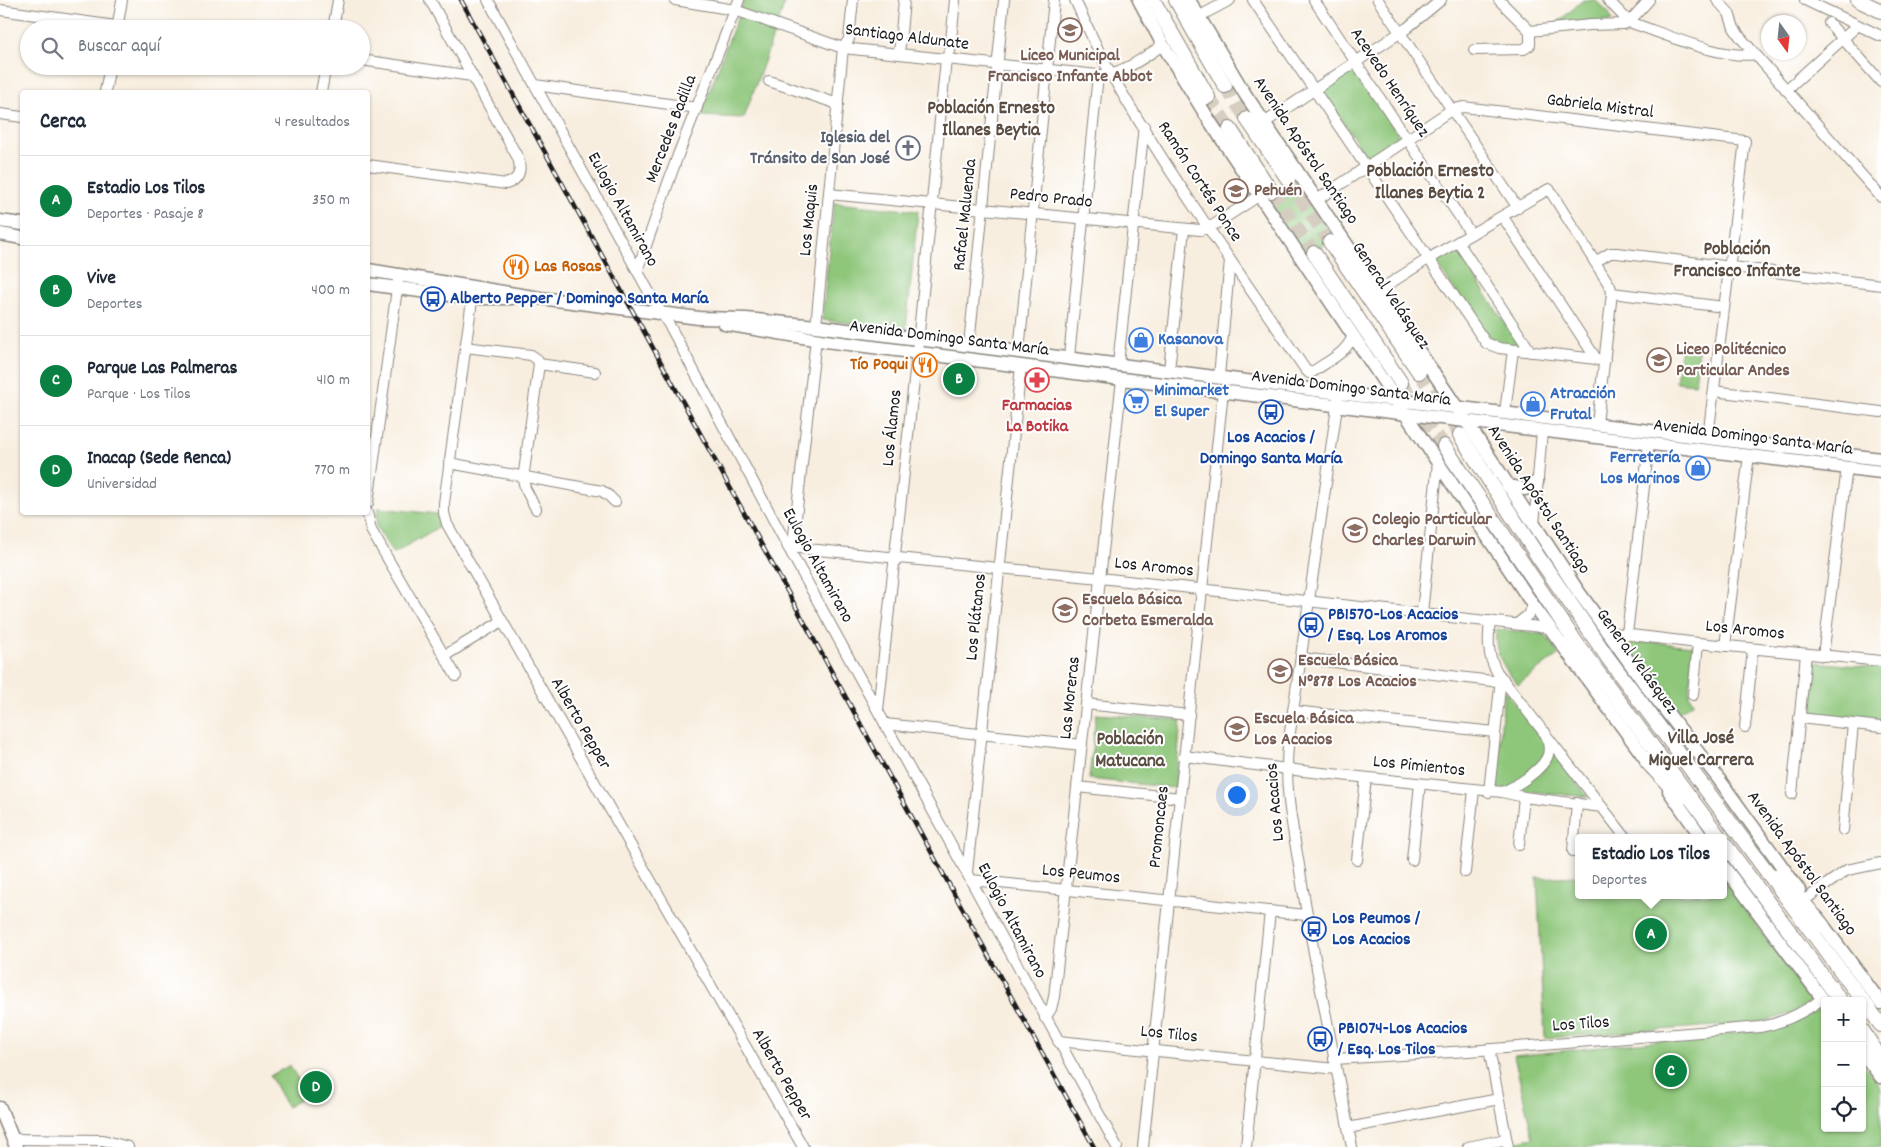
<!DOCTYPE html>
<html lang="es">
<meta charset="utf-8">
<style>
body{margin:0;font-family:Dekko,sans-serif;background:#f6f6f7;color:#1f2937}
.controls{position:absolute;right:15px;bottom:15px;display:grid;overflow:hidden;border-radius:5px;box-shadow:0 1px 4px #0004}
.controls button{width:45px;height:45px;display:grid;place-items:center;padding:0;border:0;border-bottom:1px solid #e0e1e3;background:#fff;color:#1f2937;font:25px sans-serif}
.compass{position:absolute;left:1761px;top:15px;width:45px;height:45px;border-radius:50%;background:#fff;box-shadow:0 1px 4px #0004;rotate:165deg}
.you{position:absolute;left:1236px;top:794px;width:18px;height:18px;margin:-12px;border:4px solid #fff;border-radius:50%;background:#1a73e8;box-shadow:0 0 0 8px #1a73e833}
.badge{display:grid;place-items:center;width:32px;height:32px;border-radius:50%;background:#0b8043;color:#fff;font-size:16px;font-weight:700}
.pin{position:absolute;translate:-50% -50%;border:2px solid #fff;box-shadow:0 1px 5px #0006}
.popup{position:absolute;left:1575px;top:834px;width:152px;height:65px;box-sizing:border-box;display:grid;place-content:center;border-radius:5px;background:#fff;filter:drop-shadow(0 1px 4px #0005);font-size:16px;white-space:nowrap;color:#747a83}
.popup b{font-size:19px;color:#1f2937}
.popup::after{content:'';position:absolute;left:50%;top:100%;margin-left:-10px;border:10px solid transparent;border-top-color:#fff}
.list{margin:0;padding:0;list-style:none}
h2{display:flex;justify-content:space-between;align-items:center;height:65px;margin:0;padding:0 20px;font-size:21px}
h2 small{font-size:16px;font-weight:400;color:#747a83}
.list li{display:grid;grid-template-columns:32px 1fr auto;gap:15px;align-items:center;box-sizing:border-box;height:90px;padding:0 20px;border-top:1px solid #e0e1e3}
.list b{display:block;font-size:19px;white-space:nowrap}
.list p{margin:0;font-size:16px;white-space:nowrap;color:#747a83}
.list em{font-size:16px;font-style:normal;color:#747a83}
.icon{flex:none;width:28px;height:28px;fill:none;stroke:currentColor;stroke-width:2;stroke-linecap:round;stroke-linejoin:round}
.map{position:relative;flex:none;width:1881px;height:1147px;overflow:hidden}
.search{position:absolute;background:#fff;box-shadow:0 1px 4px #0004;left:20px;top:20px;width:350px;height:55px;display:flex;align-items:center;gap:12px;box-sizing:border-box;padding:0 18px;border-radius:28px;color:#747a83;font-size:19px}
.panel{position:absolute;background:#fff;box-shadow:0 1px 4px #0004;left:20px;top:90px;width:350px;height:425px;border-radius:5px}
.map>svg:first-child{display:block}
</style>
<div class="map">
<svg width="1881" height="1147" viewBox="0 0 1881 1147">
<rect width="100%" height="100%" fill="#fff"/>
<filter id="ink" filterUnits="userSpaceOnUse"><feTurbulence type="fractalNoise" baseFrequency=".02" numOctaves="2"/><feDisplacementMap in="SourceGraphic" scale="10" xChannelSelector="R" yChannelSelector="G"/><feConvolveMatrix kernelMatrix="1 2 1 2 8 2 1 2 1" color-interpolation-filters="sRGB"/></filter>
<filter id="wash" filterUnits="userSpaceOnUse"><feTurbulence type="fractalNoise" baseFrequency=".0096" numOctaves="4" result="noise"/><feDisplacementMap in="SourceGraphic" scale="20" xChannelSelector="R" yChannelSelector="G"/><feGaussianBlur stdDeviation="1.12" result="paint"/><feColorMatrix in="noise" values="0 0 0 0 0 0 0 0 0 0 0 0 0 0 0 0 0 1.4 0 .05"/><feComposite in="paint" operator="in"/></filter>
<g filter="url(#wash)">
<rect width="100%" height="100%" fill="#f8eedf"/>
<!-- green -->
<g fill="#8ec67a" stroke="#55714b">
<path d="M744,0H786L744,118L700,116Z"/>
<path d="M1583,0H1595L1609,13L1612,21L1555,25Z"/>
<path d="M1355,69L1401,139L1369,160L1321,90Z"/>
<path d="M1293,176L1333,239L1305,257L1264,197Z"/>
<path d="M834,203L918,211L906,329L822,320Z"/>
<path d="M1457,250L1518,343L1516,346L1495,342L1487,335L1435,262Z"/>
<path d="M1681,346L1699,349L1695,384L1676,382Z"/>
<path d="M378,508L438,514L442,525L393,554L376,526Z"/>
<path d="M1496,629L1545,634L1559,654L1518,685C1503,666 1494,655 1496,629Z"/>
<path d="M1619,639L1693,646L1689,696L1694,702L1675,715Z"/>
<path d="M1812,662L1881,668V723L1805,715Z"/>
<path d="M1504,689L1588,797L1496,788Z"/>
<path d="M1096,714L1181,720L1175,788L1089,779Z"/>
<path d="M1578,876V895H1724V879C1752,919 1780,959 1811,997V1002C1788,1017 1771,1020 1744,1024L1545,1038L1537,878Z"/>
<path d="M1824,1006L1825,1128H1862V1061L1881,1088V1147H1515L1514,1142L1533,1138L1514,1056L1781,1028L1797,1022Z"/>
<path d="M290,1065L307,1096L287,1107L270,1076Z"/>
</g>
</g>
<g filter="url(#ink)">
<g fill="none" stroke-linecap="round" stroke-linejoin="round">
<!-- highway-tunnel -->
<g stroke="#d7cec2" stroke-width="14" stroke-dasharray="14 7" stroke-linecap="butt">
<path d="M1225,86L1247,119"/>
<path d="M1208,97L1230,129"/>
<path d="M1288,179L1330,242"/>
<path d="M1271,191L1314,253"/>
<path d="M1419,372L1460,435"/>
<path d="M1401,383L1444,446"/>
</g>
<!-- minor casing -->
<g stroke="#8a857e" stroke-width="12">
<g id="minor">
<path d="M488,0L654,301L671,328L788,547L1117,1147"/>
<path d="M675,0L735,10L843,48L1098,75C1121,76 1144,57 1163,45"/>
<path d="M1075,0C1085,22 1095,44 1106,65C1165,170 1237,269 1305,369L1309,373L1314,371C1328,361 1348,352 1353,335"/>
<path d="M1253,0L1486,343L1499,348L1605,360"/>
<path d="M1314,0L1471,234"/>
<path d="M1378,0L1518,208"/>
<path d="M1499,0L1530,31"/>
<path d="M1608,0L1629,22"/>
<path d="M1717,0L1729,13L1734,28L1741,38L1881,197"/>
<path d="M1805,0L1881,36"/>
<path d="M0,10L138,29"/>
<path d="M1198,17L1230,0"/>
<path d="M1629,22L1649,0"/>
<path d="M1829,23L1881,82"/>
<path d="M117,29L122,0"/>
<path d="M333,29L338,0"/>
<path d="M1530,31L1590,25L1623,24L1629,22C1663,33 1722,60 1755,54"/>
<path d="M1474,50L1524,49L1530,45V31"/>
<path d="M899,54L904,0"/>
<path d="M361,60L472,76"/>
<path d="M769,81L838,104"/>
<path d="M535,85L697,108"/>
<path d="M1786,90L1857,26"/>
<path d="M105,92L110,66"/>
<path d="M321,92L326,66"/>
<path d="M0,114L22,117"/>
<path d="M1264,123L1407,28L1441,0"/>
<path d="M368,165L506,184C519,180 522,171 518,158L430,0"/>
<path d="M829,194L1200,230L1209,228L1260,195"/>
<path d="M1317,200L1451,110L1463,107L1745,141L1708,437"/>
<path d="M1503,217L1597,360"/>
<path d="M1458,242L1531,352"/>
<path d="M1595,262L1610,253H1617L1881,285"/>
<path d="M637,271L678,155L739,0"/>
<path d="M1378,291L1428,259L1549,189L1610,286L1612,293L1597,424"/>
<path d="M473,293L444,503V513L447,524L803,1147"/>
<path d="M1612,293L1724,307"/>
<path d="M816,326L843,48L849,39L853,0"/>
<path d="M969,345L1004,0"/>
<path d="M465,347L531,355L537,359L539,364"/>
<path d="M1019,351L1054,0"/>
<path d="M1069,357L1098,75"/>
<path d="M539,364L595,372"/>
<path d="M1118,364L1144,126"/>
<path d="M1169,370L1184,229"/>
<path d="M1219,376L1230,260"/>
<path d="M1714,391L1881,412"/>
<path d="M1338,400L1288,746C1284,788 1293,829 1300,871C1314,963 1334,1055 1352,1147"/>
<path d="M1505,412L1513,350"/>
<path d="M449,463L602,491L609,496L615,502"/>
<path d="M368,503L398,281"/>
<path d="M536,509L525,488L523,479L539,364"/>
<path d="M367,512L371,530L456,676"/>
<path d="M1534,525L1542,431"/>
<path d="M788,547L1100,578L1549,628"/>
<path d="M788,547L792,541L794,535L816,339"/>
<path d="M1422,613L1438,462"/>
<path d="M1490,621C1488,640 1487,655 1497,672L1626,838"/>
<path d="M1517,624L1528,615L1533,605"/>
<path d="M1606,632L1698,643L1881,661"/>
<path d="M1627,634L1649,443"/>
<path d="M1725,646L1749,455"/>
<path d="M444,656L502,621"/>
<path d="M1823,656L1847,467"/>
<path d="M1301,658L1492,681L1503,679"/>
<path d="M1693,695L1698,643"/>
<path d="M1086,704L1189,715"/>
<path d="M878,710L917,353L946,59L950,51L955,0"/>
<path d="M1293,711L1495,732"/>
<path d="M1799,718L1881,727"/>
<path d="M885,724L1082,745"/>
<path d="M1745,727L1753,649"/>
<path d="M1184,756L1303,771L1502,792C1515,787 1543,770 1548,755C1550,748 1548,740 1545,732"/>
<path d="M1077,787L1180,798"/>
<path d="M1489,792L1500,687L1503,679"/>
<path d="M1502,792L1524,797L1602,807"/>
<path d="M1792,794L1806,654"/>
<path d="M1843,830L1853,724"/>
<path d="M1519,845L1524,797"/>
<path d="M1573,851L1577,803"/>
<path d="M1357,860L1366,778"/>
<path d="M1412,860L1420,784"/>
<path d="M967,872L1021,366"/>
<path d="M1465,872L1474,790"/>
<path d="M971,880L1306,915"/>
<path d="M1806,899L1847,870L1881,863"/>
<path d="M1045,1018L1051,1009L1054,997L1122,379"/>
<path d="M1058,1041L1336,1069"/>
<path d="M1489,1049L1508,1147"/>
<path d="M1334,1059L1469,1051L1760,1027C1784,1023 1803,1013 1822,999"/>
<path d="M1348,1128L1499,1099"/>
<path d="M12,1139L103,1140L128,1147"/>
<path d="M1143,1147L1223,391"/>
<path d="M1246,1147L1270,911"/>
<path d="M1468,1147L1506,1139"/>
</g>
</g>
<!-- major casing -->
<g stroke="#8a857e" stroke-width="15">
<g id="major">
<path d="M1139,0L1163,45L1209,120L1533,605L1653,769"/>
<path d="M1189,0L1245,94L1456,406L1578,591L1645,684L1718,778L1799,890"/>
<path d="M0,221L22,224"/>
<path d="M0,234L22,238"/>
<path d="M368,270L540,298L699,318L746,319L816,326L1363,396L1881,459"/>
<path d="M368,284L472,298H512"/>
<path d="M725,324L826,341L1122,379L1881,472"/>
<path d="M1508,486L1525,489L1537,482"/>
<path d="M1669,791L1702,838"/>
<path d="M1724,867L1825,1002"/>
<path d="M1817,917L1881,1003"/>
<path d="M1862,1052L1881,1077"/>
<path d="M0,1108L16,1147"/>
</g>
</g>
<!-- highway casing -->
<g stroke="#8a857e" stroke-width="16">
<g id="highway">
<path d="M1153,0L1208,97"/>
<path d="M1176,0L1225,86"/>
<path d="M1858,0L1881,11"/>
<path d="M1247,119L1288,179"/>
<path d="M1230,129L1271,191"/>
<path d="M1330,242L1419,372"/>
<path d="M1314,253L1401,383"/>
<path d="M1460,435L1539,558L1608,658L1881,1025"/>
<path d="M1444,446L1577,644L1720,838"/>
<path d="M1647,762L1681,798"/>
<path d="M1724,843L1841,1001"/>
<path d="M1780,875L1823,926"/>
<path d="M1862,1030L1881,1059"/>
</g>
</g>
<!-- minor -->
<use href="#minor" stroke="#fff" stroke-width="10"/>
<!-- major -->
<use href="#major" stroke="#fff" stroke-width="12"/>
<!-- highway -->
<use href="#highway" stroke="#fff" stroke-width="14"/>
<!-- rail casing -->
<g stroke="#1c1c1c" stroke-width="4.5">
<path id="rail" d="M461,0L1094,1147"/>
</g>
<!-- rail -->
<use href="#rail" stroke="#fff" stroke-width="2.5" stroke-dasharray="8" stroke-linecap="butt"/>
</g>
</g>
<!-- icons -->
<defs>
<g id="school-ring" transform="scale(1.25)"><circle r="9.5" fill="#fff" stroke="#8d6e63" stroke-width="1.5"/><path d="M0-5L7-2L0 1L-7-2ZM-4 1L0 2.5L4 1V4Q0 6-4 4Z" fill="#8d6e63"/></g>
<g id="church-ring" transform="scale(1.25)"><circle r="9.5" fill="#fff" stroke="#6b7280" stroke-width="1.5"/><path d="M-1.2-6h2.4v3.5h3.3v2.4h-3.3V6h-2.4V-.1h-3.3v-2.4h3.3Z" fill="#6b7280"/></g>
<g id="restaurant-ring" transform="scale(1.25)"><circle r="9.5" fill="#fff" stroke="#e8710a" stroke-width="1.5"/><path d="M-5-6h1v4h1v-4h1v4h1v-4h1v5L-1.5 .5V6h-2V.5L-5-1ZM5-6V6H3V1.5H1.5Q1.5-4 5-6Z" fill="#e8710a"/></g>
<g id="bus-ring" transform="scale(1.25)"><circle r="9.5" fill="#fff" stroke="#1a4fb4" stroke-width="1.5"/><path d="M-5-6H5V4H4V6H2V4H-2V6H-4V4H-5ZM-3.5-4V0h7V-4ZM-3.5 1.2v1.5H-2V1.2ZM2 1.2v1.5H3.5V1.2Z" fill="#1a4fb4"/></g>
<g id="shop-ring" transform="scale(1.25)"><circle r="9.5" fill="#fff" stroke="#3f7fe0" stroke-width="1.5"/><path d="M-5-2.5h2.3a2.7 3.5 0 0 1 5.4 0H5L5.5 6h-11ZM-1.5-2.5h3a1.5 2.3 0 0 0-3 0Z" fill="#3f7fe0"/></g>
<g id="university-ring" transform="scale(1.25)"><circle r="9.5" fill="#fff" stroke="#8d6e63" stroke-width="1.5"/><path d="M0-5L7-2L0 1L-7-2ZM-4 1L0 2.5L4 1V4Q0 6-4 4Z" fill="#8d6e63"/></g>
<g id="pharmacy-ring" transform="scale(1.25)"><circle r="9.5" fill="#fff" stroke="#e0444e" stroke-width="1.5"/><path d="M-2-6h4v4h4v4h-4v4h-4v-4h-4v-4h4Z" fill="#e0444e"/></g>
<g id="supermarket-ring" transform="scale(1.25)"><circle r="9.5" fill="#fff" stroke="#3f7fe0" stroke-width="1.5"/><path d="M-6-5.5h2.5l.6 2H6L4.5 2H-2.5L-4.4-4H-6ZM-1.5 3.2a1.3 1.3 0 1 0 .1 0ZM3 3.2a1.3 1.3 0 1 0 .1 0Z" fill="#3f7fe0"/></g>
</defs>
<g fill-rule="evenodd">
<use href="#school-ring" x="1070" y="30"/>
<use href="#church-ring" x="908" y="148"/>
<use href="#school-ring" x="1236" y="191"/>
<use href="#restaurant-ring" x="516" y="267"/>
<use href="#bus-ring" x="433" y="299"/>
<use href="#shop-ring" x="1141" y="340"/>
<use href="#university-ring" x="1659" y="360"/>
<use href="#restaurant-ring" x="925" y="365"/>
<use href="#pharmacy-ring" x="1037" y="380"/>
<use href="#supermarket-ring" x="1136" y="401"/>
<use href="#shop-ring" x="1533" y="404"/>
<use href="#bus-ring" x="1271" y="412"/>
<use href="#shop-ring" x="1698" y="468"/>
<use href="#school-ring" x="1355" y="530"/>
<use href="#school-ring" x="1065" y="610"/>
<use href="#bus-ring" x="1311" y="625"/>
<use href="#school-ring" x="1280" y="671"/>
<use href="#school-ring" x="1237" y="729"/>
<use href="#bus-ring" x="1314" y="929"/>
<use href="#bus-ring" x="1320" y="1039"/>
</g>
<g text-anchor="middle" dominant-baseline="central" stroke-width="4" stroke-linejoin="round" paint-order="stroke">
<!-- street labels -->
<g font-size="18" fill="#1c1c1c" stroke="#fff">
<text transform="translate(907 38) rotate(7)">Santiago Aldunate</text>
<text transform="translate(1389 83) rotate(56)">Acevedo Henríquez</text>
<text transform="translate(1600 107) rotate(7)">Gabriela Mistral</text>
<text transform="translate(672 129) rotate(-69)">Mercedes Badilla</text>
<text transform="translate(1305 151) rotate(56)">Avenida Apóstol Santiago</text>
<text transform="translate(1199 182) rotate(57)">Ramón Cortés Ponce</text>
<text transform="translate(1051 199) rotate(6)">Pedro Prado</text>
<text transform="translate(622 210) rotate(61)">Eulogio Altamirano</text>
<text transform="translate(966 215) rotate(-84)">Rafael Maluenda</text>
<text transform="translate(810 220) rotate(-84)">Los Maquis</text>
<text transform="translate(1390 296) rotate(56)">General Velásquez</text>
<text transform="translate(949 339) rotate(7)">Avenida Domingo Santa María</text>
<text transform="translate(1351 389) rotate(7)">Avenida Domingo Santa María</text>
<text transform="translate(893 428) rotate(-84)">Los Álamos</text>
<text transform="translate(1753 438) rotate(7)">Avenida Domingo Santa María</text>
<text transform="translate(1538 500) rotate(57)">Avenida Apóstol Santiago</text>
<text transform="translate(817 566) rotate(61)">Eulogio Altamirano</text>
<text transform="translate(1154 568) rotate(6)">Los Aromos</text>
<text transform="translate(977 617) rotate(-84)">Los Plátanos</text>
<text transform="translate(1745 631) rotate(6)">Los Aromos</text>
<text transform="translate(1636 662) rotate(54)">General Velásquez</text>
<text transform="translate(1071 698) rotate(-84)">Las Moreras</text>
<text transform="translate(580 724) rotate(60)">Alberto Pepper</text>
<text transform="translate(1419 767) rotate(6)">Los Pimientos</text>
<text transform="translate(1276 802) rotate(-95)">Los Acacios</text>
<text transform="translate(1160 827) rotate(-84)">Promoncaes</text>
<text transform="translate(1801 864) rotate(54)">Avenida Apóstol Santiago</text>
<text transform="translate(1081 875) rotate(6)">Los Peumos</text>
<text transform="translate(1011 921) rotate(62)">Eulogio Altamirano</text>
<text transform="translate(1581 1025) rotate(-4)">Los Tilos</text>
<text transform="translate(1169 1035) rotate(6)">Los Tilos</text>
<text transform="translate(781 1075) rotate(60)">Alberto Pepper</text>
</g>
<!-- education labels -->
<g font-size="18" font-weight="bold" fill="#785e54" stroke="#fff" text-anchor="start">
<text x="1070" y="56" text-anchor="middle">Liceo Municipal<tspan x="1070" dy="21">Francisco Infante Abbot</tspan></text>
<text x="1254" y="191">Pehuén</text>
<text x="1676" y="350">Liceo Politécnico<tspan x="1676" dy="21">Particular Andes</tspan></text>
<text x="1372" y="520">Colegio Particular<tspan x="1372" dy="21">Charles Darwin</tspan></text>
<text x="1082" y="600">Escuela Básica<tspan x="1082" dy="21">Corbeta Esmeralda</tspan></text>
<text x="1298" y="661">Escuela Básica<tspan x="1298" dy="21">N°878 Los Acacios</tspan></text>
<text x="1254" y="719">Escuela Básica<tspan x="1254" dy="21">Los Acacios</tspan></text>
</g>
<!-- worship labels -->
<g font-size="18" font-weight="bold" fill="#5b616d" stroke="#fff" text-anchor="end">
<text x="890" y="138">Iglesia del<tspan x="890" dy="21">Tránsito de San José</tspan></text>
</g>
<!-- food labels -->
<g font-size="18" font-weight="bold" fill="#c56008" stroke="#fff" text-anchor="start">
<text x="534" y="267">Las Rosas</text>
<text x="908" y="365" text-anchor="end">Tío Poqui</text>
</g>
<!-- transit labels -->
<g font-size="18" font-weight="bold" fill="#164399" stroke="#fff" text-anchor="start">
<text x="450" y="299">Alberto Pepper / Domingo Santa María</text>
<text x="1271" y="438" text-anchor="middle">Los Acacios /<tspan x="1271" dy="21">Domingo Santa María</tspan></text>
<text x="1328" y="615">PB1570-Los Acacios<tspan x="1328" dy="21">/ Esq. Los Aromos</tspan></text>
<text x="1332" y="919">Los Peumos /<tspan x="1332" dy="21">Los Acacios</tspan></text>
<text x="1338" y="1029">PB1074-Los Acacios<tspan x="1338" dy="21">/ Esq. Los Tilos</tspan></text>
</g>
<!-- shop labels -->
<g font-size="18" font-weight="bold" fill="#366cbe" stroke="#fff" text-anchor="start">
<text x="1158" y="340">Kasanova</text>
<text x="1154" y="391">Minimarket<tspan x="1154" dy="21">El Super</tspan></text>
<text x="1550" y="394">Atracción<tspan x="1550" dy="21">Frutal</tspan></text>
<text x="1680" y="458" text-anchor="end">Ferretería<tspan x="1680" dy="21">Los Marinos</tspan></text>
</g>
<!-- health labels -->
<g font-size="18" font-weight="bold" fill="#be3a42" stroke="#fff">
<text x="1037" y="406">Farmacias<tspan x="1037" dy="21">La Botika</tspan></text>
</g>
<!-- neighbourhood labels -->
<g font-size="19" font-weight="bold" fill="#5b4d41" stroke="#fff">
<text x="991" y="109">Población Ernesto<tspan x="991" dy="22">Illanes Beytia</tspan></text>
<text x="1430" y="172">Población Ernesto<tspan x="1430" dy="22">Illanes Beytia 2</tspan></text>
<text x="1737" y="250">Población<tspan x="1737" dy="22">Francisco Infante</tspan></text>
<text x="1701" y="739">Villa José<tspan x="1701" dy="22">Miguel Carrera</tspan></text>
<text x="1130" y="740">Población<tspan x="1130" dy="22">Matucana</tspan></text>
</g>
</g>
</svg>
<div class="controls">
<button>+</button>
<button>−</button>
<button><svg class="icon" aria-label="locate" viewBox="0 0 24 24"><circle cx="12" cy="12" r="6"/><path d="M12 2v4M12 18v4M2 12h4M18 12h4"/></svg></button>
</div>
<svg class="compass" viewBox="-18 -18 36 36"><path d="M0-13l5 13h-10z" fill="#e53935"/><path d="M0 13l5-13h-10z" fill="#747a83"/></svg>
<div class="you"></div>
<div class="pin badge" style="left:1651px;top:934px">A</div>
<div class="popup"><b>Estadio Los Tilos</b>Deportes</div>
<div class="pin badge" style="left:959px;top:379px">B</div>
<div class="pin badge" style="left:1671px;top:1071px">C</div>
<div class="pin badge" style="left:316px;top:1087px">D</div>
<div class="search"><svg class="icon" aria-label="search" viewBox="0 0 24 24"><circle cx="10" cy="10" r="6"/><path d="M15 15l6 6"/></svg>Buscar aquí</div>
<section class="panel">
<h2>Cerca<small>4 resultados</small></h2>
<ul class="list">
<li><span class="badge">A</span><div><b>Estadio Los Tilos</b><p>Deportes · Pasaje 8</p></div><em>350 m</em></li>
<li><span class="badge">B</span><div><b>Vive</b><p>Deportes</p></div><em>400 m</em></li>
<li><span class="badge">C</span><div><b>Parque Las Palmeras</b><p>Parque · Los Tilos</p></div><em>410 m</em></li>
<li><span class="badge">D</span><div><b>Inacap (Sede Renca)</b><p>Universidad</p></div><em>770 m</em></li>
</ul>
</section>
</div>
